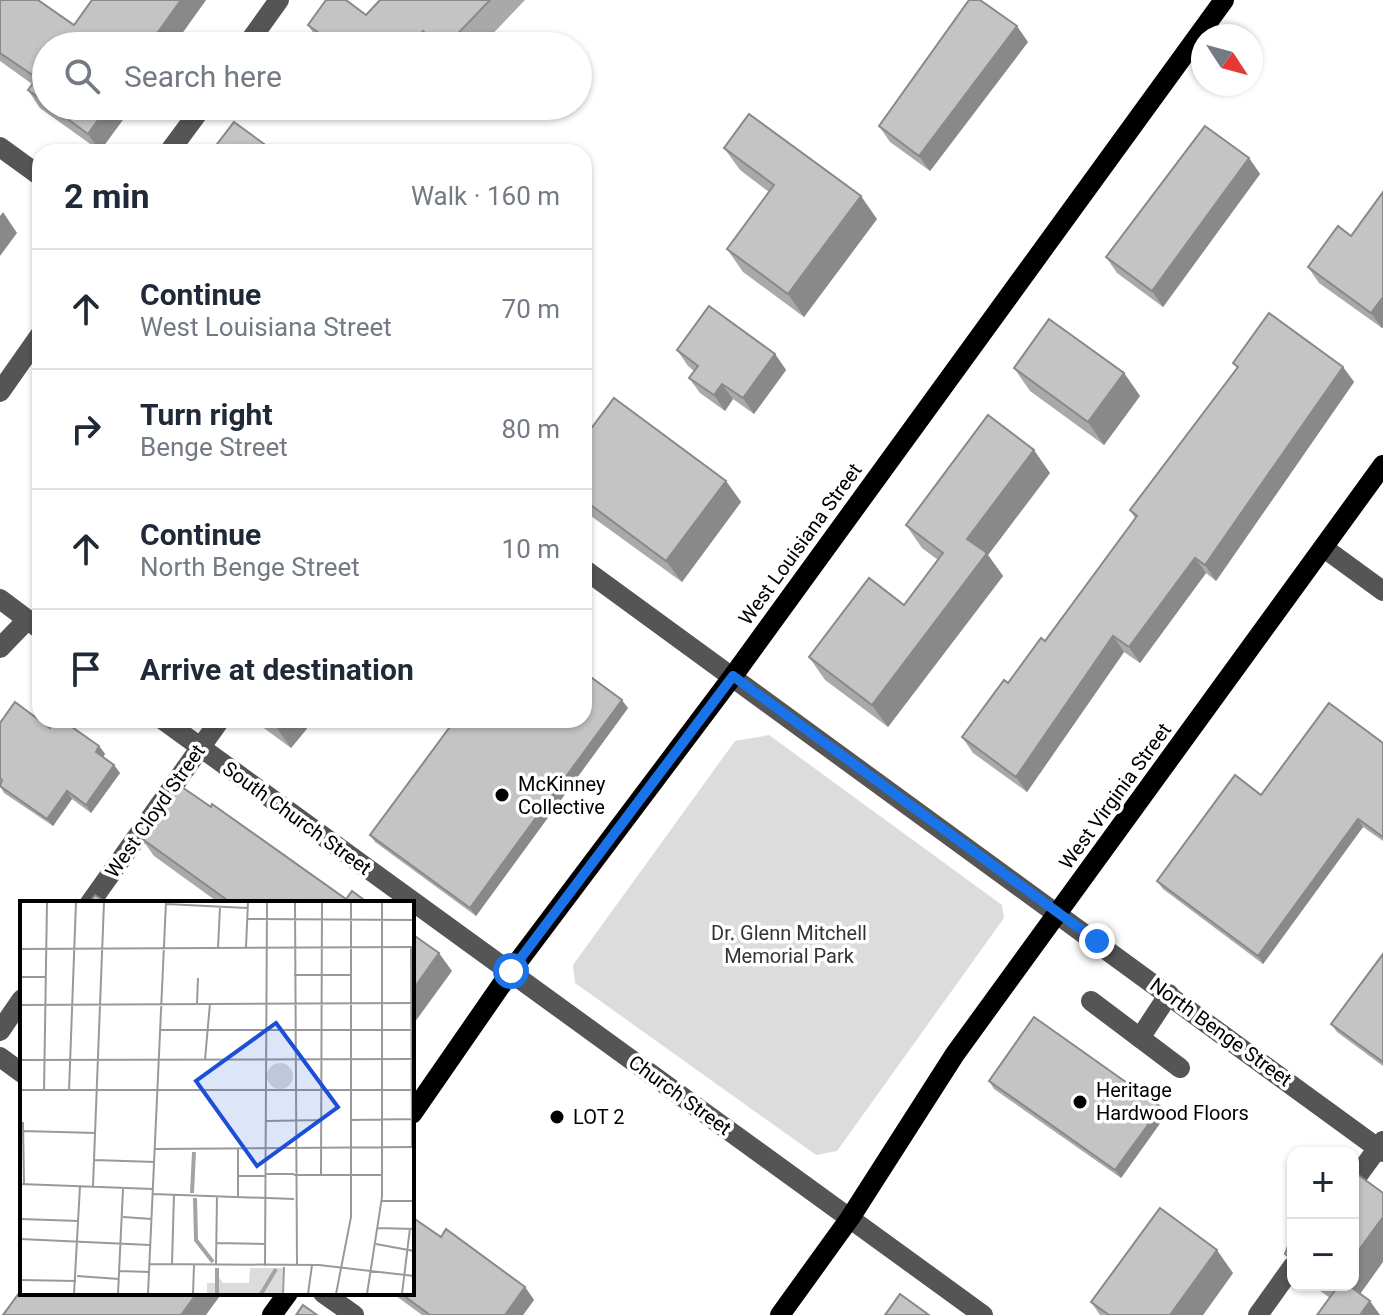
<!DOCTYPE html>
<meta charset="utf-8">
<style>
body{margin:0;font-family:Roboto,sans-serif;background:#f6f6f7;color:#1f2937}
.controls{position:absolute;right:24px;bottom:24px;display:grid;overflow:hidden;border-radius:16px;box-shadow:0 2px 6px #0004}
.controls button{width:72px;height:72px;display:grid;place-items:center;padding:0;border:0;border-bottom:2px solid #e0e1e3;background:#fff;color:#1f2937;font:40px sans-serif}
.compass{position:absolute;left:1191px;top:24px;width:72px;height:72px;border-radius:50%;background:#fff;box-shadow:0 2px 6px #0004;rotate:126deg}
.stop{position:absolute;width:24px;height:24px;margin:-18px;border:6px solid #1a73e8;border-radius:50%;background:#fff}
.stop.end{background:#1a73e8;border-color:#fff;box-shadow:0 2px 8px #0008}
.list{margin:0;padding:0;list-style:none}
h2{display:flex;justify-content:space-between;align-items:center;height:104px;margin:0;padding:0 32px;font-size:34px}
h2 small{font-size:26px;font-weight:400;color:#747a83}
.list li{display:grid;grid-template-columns:52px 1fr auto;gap:24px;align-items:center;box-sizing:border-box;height:120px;padding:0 32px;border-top:2px solid #e0e1e3}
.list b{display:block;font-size:30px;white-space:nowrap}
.list p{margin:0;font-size:26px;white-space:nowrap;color:#747a83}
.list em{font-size:26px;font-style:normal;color:#747a83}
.icon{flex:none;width:44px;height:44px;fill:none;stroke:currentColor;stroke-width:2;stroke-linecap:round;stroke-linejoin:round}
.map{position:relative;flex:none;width:1383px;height:1315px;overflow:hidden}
.search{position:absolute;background:#fff;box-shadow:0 2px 6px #0004;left:32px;top:32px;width:560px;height:88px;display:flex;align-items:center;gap:20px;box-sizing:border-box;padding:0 28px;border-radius:44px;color:#747a83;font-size:30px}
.panel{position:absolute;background:#fff;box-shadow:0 2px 6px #0004;left:32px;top:144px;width:560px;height:584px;border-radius:24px}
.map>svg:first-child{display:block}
</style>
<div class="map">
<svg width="1383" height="1315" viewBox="0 0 1383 1315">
<rect width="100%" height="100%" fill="#fff"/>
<!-- green -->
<path fill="#dcdcdc" d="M769,735L1002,905L1004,918L837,1151L816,1155L575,983L573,965L735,741Z"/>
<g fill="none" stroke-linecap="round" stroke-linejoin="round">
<!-- minor -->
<g stroke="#555" stroke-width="20">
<path d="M246,46L279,0"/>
<path d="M0,147L40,176"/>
<path d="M169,152L203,106"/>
<path d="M0,392L40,335"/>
<path d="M1324,548L1383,591"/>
<path d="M584,569L1383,1152"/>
<path d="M0,599L40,629"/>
<path d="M0,648L27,620"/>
<path d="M163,720L983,1315"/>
<path d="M90,903L220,720"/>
<path d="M1091,1001L1180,1068"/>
<path d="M0,1031L22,999"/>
<path d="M1140,1038L1169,994"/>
<path d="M0,1057L22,1073"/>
<path d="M1353,1182L1383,1141"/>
<path d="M323,1293L354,1315"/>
<path d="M1258,1315L1293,1266"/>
</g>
<!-- major -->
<g stroke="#000" stroke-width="20">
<path d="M412,1114L511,971L733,676L1224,0"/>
<path d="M272,1315L288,1293"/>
<path d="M780,1315L850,1218L955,1054L1383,465"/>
</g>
</g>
<!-- wall -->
<g fill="#a9a9a9">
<path d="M0,0L74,25L206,0L173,46H46V106H133L100,151L40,108L28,90L32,84L0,61Z"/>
<path d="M380,0H525L481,46H322L308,25L366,15Z"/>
<path d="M1028,42L930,171L890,142L879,126Z"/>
<path d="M724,148L877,219L804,317L743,272L727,249L769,192L740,170Z"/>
<path d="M1249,158L1260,174L1163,307L1117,273L1106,257Z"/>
<path d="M1383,192V327L1382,328L1319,283L1308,267L1351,236Z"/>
<path d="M677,350L775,354L786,370L754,414L733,399L725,411L700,393L689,378L694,371L688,366Z"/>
<path d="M1233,363L1343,367L1354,382L1216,581L1206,573L1140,663L1124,652L1027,792L973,753L962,737L1045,641L1135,518L1130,510L1237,368Z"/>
<path d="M1014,368L1124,373L1140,396L1104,445L1030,391Z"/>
<path d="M584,438L726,481L741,502L682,582L584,511Z"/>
<path d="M1050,473L988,555L1003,576L888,727L825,680L809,657L904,605L938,560L922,548L906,525Z"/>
<path d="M628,708L476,916L375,842L370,835Z"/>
<path d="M253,720H314L291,748Z"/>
<path d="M0,723L50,728L99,746L105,754L103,757L114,765L120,773L91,813L72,799L53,826L4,793L0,786Z"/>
<path d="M1383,743V841L1363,827L1263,964L1163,889L1157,881L1261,795Z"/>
<path d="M141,838L346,899L368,903H219L154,856Z"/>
<path d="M1383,954V1066L1337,1032L1331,1024Z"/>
<path d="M989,1081L1166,1115L1121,1178L994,1089Z"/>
<path d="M441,1237L525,1287L534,1300L523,1315H422L392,1293H412Z"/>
<path d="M1233,1273L1203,1315H1100L1091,1302Z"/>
<path d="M1312,1285H1353L1360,1294L1330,1298Z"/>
</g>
<!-- shaded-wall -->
<g fill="#898989">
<path d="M181,0H206L173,46H148Z"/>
<path d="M1017,26L1028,42L930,171L919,156Z"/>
<path d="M423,31L434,46H413Z"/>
<path d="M108,106H133L100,151L88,134Z"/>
<path d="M1249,158L1260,174L1163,307L1152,291Z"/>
<path d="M861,196L877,219L804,317L788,294Z"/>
<path d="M3,212L17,233L0,256V216Z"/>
<path d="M1383,297V327L1382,328L1371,313Z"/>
<path d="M775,354L786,370L754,414L743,398Z"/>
<path d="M1343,367L1354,382L1216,581L1205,565Z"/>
<path d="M1124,373L1140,396L1104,445L1088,422Z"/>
<path d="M722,384L733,399L725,411L714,395Z"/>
<path d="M1034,450L1050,473L988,555L1003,576L888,727L872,705L967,539Z"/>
<path d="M726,481L741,502L682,582L666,561Z"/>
<path d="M1195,558L1206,573L1140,663L1129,647Z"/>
<path d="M1113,636L1124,652L1027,792L1016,777Z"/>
<path d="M622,700L628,708L476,916L470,908Z"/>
<path d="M282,720H314L291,748L276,727Z"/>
<path d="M99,746L105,754L101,760L96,752Z"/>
<path d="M114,765L120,773L91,813L86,805Z"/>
<path d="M67,791L72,799L53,826L47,819Z"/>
<path d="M1358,819L1363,827L1263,964L1258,956Z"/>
<path d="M439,953L452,971L412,1026V991Z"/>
<path d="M1161,1107L1166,1115L1121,1178L1115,1170Z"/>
<path d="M1383,1217V1262L1348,1311L1332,1288L1334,1285H1353V1258Z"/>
<path d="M1217,1250L1233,1273L1203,1315H1170Z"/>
<path d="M525,1287L534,1300L523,1315H505Z"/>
<path d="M197,1293H222L206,1315H181Z"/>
<path d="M1370,1301L1380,1315H1360Z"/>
</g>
<!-- building -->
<g fill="#c4c4c4" stroke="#898989" stroke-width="2">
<path d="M0,0H38L74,25L92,0H181L148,46H46V103L28,90L37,78L0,53Z"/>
<path d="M326,0H346L366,15L380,0H490L446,46H439L423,31L413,46H337L308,25Z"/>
<path d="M969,0H980L1017,26L919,156L879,126Z"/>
<path d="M50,106H108L88,134Z"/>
<path d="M749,114L861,196L788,294L727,249L774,185L724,148Z"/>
<path d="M234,122L275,152H211Z"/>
<path d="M1205,126L1249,158L1152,291L1106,257Z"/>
<path d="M1383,192V297L1371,313L1308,267L1338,226L1351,236Z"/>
<path d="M709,306L775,354L743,398L722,384L714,395L689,378L698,366L677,350Z"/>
<path d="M1269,313L1343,367L1205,565L1195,558L1129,647L1113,636L1016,777L962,737L1004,680L1008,683L1041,638L1045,641L1137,516L1130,510L1238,367L1233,363Z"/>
<path d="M1049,319L1124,373L1088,422L1014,368Z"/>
<path d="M614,398L726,481L666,561L584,500V438Z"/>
<path d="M988,415L1034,450L967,539L987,553L872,705L809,657L869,578L904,605L943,553L906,525Z"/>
<path d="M584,672L622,700L470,908L370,835L455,720H584Z"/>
<path d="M15,702L50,728L55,720H62L99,746L96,752L114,765L86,805L67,791L47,819L0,786L2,780L0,778V723Z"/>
<path d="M1329,703L1383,743V837L1358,819L1258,956L1157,881L1235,775L1261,795Z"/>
<path d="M266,720H282L276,727Z"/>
<path d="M179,785L211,807L212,804L346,899L352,891L368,903H225L227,900L141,838Z"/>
<path d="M95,895L107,903H89Z"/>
<path d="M412,934L439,953L412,991Z"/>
<path d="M1383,954V1062L1331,1024Z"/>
<path d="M1034,1017L1161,1107L1115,1170L989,1081Z"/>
<path d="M1353,1171L1383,1193V1217L1353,1258Z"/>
<path d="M1160,1208L1217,1250L1170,1315H1109L1091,1302Z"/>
<path d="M412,1217L441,1237L446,1229L525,1287L505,1315H430L400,1293H412Z"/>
<path d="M1293,1237V1260L1285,1254L1290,1241Z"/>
<path d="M1339,1285H1348L1370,1301L1360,1315H1317Z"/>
<path d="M22,1289V1293H197L181,1315H3Z"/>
<path d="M900,1294L929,1315H885Z"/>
<path d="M303,1305L317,1315H296Z"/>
</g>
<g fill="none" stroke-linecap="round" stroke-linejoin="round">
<!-- route -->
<path stroke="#1a73e8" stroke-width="10" d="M511,971L733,676L1097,941"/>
</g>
<!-- markers -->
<g fill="#000" stroke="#fff" stroke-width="3">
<circle cx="502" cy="795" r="8"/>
<circle cx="1080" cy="1102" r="8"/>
<circle cx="557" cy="1117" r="8"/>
</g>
<g text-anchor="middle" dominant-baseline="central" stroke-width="7" stroke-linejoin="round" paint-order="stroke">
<!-- street labels -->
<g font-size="20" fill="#000" stroke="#fff">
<text transform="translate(800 544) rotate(-54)">West Louisiana Street</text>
<text transform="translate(1115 796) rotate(-54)">West Virginia Street</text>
<text transform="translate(155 811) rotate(-55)">West Cloyd Street</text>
<text transform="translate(297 818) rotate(36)">South Church Street</text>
<text transform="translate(1221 1032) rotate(36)">North Benge Street</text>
<text transform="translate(680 1095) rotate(36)">Church Street</text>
</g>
<!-- poi labels -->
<g font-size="20" fill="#000" stroke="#fff" text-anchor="start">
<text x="518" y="784">McKinney<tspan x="518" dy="23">Collective</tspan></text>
<text x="1096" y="1090">Heritage<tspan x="1096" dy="23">Hardwood Floors</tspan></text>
<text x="573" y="1117">LOT 2</text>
</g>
<!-- park labels -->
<g font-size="20" fill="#333" stroke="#fff">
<text x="789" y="933">Dr. Glenn Mitchell<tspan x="789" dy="23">Memorial Park</tspan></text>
</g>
</g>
<!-- overview -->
<g transform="translate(20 901)">
<rect width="394" height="394" fill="#fff"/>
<path d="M247 175a13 13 0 1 1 26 0a13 13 0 1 1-26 0ZM230,367H263L262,393H187V382H198V375L203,382H229Z" fill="#dcdcdc"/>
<path fill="none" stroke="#a3a3a3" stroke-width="4" d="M172,292L174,251M175,297L176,339L193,361M197,367V393M241,393L256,368"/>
<path fill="none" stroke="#999" stroke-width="2" d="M275,1L277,365M146,3L227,7M227,18L394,19M226,46L228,1M391,46L392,246M198,47L200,6M0,48L394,46M274,74H331M0,76H25M177,102L178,77M0,104L394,102M140,129H394M0,159L394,158M185,159L190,102M0,189H394M24,190L27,1M49,190L56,1M331,219L392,218M246,220L302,219M3,221L4,283M3,230L76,232M135,248L394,246M218,248V296M74,259L135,261M246,273H274M274,274H362M301,274L302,1M218,275H246M0,283L133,288M73,285L84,1M133,293L274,298M361,300H394M103,316L132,318M0,318L59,320M358,327L394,328M0,338L130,344M196,342L245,343M356,343L394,350M129,363L299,364L394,375M152,363L154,293M196,364L197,295M245,365L247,1M100,370L129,371M57,375L99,378M0,379L56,380M54,393L60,285M98,393L103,288M128,393L146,1M173,393L174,364M263,393L264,366M288,393L292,364M316,393L331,316V1M347,393L362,296V1M382,393L390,327"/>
<path fill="#1d4ed8" fill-opacity="0.15" stroke="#1d4ed8" stroke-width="4" d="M256,122L318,206L237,265L176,180Z"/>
<rect width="394" height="394" fill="none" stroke="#000" stroke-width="4"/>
</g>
</svg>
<div class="controls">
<button>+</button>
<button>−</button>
</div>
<svg class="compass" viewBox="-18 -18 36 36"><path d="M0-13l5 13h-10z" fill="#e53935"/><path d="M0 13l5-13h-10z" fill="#747a83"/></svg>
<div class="stop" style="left:511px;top:971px"></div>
<div class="stop end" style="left:1097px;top:941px"></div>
<div class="search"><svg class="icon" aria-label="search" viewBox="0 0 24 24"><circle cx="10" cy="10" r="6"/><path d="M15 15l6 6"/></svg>Search here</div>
<section class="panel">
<h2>2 min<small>Walk · 160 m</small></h2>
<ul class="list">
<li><svg class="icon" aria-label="ahead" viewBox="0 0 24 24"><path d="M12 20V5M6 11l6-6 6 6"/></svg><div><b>Continue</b><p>West Louisiana Street</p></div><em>70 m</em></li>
<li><svg class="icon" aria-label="right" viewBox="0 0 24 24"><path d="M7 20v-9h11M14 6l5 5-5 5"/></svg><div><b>Turn right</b><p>Benge Street</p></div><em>80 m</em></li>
<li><svg class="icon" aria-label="ahead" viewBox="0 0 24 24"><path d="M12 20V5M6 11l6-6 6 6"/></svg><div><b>Continue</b><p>North Benge Street</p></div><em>10 m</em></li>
<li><svg class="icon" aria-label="arrive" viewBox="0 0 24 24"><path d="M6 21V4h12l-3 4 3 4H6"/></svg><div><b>Arrive at destination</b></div></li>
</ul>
</section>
</div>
